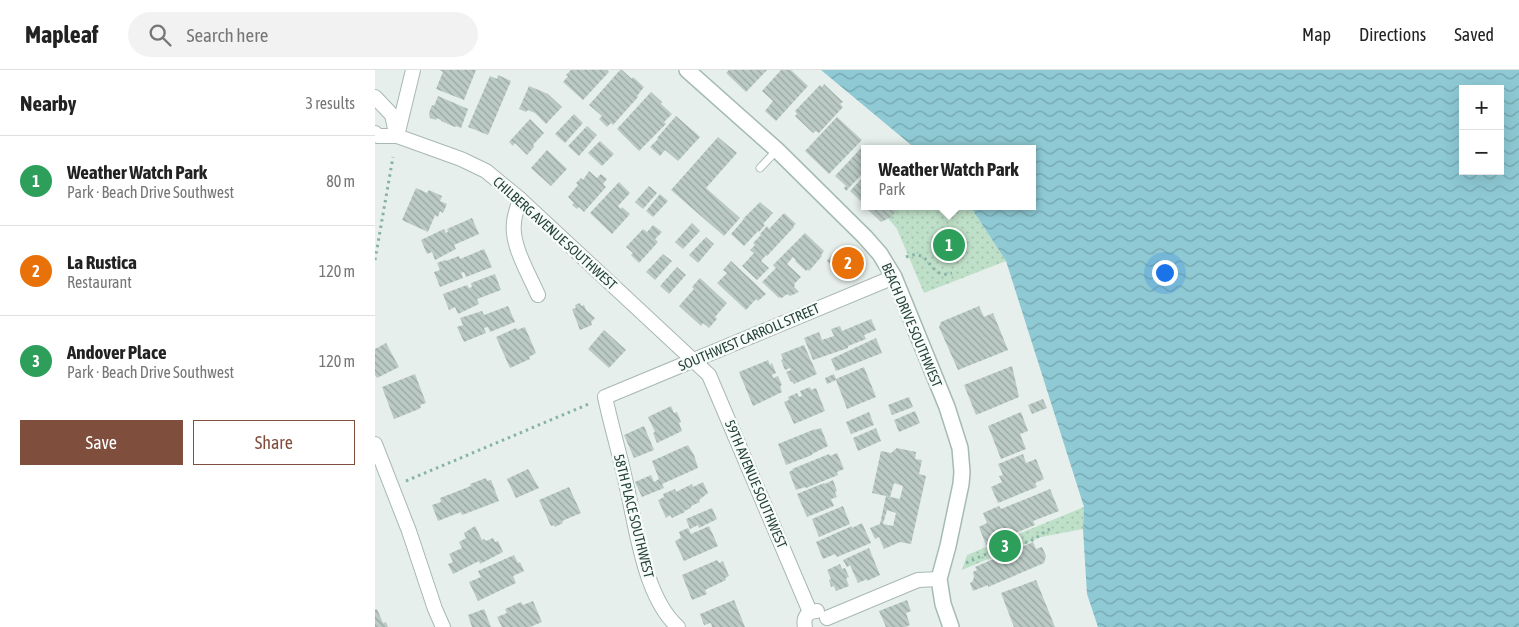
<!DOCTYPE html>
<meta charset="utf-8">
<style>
body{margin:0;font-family:"Asap Condensed",sans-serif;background:#f2f2f2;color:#222}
.controls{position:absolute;right:15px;top:15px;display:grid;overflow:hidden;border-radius:0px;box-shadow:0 5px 20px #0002}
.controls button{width:45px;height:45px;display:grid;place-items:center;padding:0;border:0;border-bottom:1px solid #e0e0e0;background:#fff;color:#222;font:25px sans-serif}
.you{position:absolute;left:789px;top:202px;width:18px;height:18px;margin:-12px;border:4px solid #fff;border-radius:50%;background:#1a73e8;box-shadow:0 0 0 8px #1a73e833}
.badge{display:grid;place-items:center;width:32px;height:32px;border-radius:50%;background:#804e3d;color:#fff;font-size:16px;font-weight:700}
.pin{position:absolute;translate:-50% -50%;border:2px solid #fff;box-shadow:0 1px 5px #0006}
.popup{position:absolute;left:486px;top:75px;width:175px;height:65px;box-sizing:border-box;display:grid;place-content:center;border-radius:0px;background:#fff;filter:drop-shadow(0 1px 4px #0005);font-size:16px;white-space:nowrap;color:#767676}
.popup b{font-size:19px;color:#222}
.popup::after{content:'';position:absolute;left:50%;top:100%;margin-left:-10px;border:10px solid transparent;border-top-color:#fff}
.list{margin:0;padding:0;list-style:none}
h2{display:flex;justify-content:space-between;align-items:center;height:65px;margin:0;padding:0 20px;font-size:21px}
h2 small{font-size:16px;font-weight:400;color:#767676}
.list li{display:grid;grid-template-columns:32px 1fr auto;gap:15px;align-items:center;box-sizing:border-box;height:90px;padding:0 20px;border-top:1px solid #e0e0e0}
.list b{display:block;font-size:19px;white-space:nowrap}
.list p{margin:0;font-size:16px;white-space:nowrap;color:#767676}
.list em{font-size:16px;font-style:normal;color:#767676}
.actions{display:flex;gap:10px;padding:15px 20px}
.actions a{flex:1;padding:11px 0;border:1px solid #804e3d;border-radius:0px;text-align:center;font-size:18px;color:#804e3d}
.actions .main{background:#804e3d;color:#fff}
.icon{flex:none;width:28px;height:28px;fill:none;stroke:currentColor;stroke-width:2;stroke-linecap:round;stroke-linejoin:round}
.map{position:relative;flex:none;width:1144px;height:557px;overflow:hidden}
header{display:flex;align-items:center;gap:30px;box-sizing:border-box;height:70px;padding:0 25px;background:#fff;border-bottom:1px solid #e0e0e0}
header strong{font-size:24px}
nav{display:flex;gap:28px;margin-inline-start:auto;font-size:18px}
.search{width:350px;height:45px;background:#f2f2f2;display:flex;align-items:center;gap:12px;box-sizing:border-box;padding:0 18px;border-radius:28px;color:#767676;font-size:19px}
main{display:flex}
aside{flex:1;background:#fff}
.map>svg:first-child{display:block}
</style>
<header>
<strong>Mapleaf</strong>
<div class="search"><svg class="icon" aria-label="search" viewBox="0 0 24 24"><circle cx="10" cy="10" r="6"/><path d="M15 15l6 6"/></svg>Search here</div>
<nav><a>Map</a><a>Directions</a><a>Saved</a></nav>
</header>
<main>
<aside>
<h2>Nearby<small>3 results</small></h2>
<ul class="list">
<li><span class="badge" style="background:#2e9e5b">1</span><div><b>Weather Watch Park</b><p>Park · Beach Drive Southwest</p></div><em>80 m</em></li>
<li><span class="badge" style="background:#e8710a">2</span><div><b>La Rustica</b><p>Restaurant</p></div><em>120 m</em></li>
<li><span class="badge" style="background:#2e9e5b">3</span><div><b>Andover Place</b><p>Park · Beach Drive Southwest</p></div><em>120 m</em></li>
</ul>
<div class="actions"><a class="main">Save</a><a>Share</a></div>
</aside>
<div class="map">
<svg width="1144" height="557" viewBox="0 0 1144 557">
<defs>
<pattern id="grass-dots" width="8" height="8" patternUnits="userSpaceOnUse" patternTransform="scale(1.25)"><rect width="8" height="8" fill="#bfe0c8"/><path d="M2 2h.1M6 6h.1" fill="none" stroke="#a4c1ad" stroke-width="1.8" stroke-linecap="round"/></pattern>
<pattern id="water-waves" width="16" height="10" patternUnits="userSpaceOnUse" patternTransform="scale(1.25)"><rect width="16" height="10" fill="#8ec9d4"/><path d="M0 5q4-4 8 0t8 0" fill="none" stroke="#74a5ad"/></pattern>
<pattern id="building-back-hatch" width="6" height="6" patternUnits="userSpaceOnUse" patternTransform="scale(1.25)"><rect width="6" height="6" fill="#bbcac4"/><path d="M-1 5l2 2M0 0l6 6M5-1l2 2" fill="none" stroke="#98a6a0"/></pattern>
</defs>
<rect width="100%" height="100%" fill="#e6efeb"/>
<!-- grass -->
<g fill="url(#grass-dots)">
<path d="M515,136H595L631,191L549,223L522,159L506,140Z"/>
<path d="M709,437L708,459L666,467L587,500L592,485Z"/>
</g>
<!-- water -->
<path fill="url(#water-waves)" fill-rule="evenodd" d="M446,0H1144V557H723L712,524L708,459L709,437L631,191L595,136H658V79H541ZM1088,19H1125V101H1088Z"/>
<!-- building -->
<g fill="url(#building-back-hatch)" fill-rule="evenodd">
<path d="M64,0H101L89,30L61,19L68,2Z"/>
<path d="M196,0H232L234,2L208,30L188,12L193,6L191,5Z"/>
<path d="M245,0H247L257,9L258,7L269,17L262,26L263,27L238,55L236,53L232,57L224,49L227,46L214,35Z"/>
<path d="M354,0H392L371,22L351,3Z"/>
<path d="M406,0H416L433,16L401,51L390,41L398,31L387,21Z"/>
<path d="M123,5L136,11L113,65L93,57L115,6L122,9Z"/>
<path d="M449,14L468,32L465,34L468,37L444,63L441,61L438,63L420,46L422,44L420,41L445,15L447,17Z"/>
<path d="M154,16L173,24L187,37L171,54L160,43L153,40L151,42L144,39Z"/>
<path d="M276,22L287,32L286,34L297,44L289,52L291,54L264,81L242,59Z"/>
<path d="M63,26L93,39L86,58L81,56L80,57L66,51V50L62,48L61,50L55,48L54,43L57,35L59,36Z"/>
<path d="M199,44L208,53L190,73L180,64Z"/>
<path d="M301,46L325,67L303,91L290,80L285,86L275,77L283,69L282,68Z"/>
<path d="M462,47L487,70L454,104L430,81Z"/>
<path d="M155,49L169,63L158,75L159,77L152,85L140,73L138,76L134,72Z"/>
<path d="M212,56L222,65L204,86L193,76Z"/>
<path d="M343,67L362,83L331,118L365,148L349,166L296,120Z"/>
<path d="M225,71L239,84L227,96L213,83Z"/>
<path d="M488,76L492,79H490V101L471,121L469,118L471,116L460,106Z"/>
<path d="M172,80L192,99L176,116L156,98Z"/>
<path d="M214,101L222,108L226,104L232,109L228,114L231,117L209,142L204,137L202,139L197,135L199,133L193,127L203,115L201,113L206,108L208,110Z"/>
<path d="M490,105V131L488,133L475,121Z"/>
<path d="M244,112L255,123L243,136L246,139L247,137L255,144L237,164L215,143Z"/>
<path d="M274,116L282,123L268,139L260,132Z"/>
<path d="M41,118L52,123L54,120L67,126L65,131L72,134L68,143L65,141L63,147L60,145L53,162L27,150Z"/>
<path d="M285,124L293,131L278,147L271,141Z"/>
<path d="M385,132L398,143L388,154L390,155L384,162L383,161L369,176L356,164L369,149H368Z"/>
<path d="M490,133V136H526L516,147L506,152L488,135Z"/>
<path d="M409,143L421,154L418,156L419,157L392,186L391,185L386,191L394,198L382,210L367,196L379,183L375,180L380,175L378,173L386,165L385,164L392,156L394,159Z"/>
<path d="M97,148L104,164L79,175L81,179L60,190L57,182L52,184L46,170L69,159L71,163L73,162L72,159Z"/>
<path d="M317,153L325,161L308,179L300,172Z"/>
<path d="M278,155L287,162L280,169L283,172L264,193L256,185L258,183L251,177L268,159L272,162Z"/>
<path d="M430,163L449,181L446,185L447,186L434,201L433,199L431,201L420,191L421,190L418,187L412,194L426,207L419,214L420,215L419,217L424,222L415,226L412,224L407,228L405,227L404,228L387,212L401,198L398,195Z"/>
<path d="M331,167L339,174L323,193L314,185Z"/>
<path d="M463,178L486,197L468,205L452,191Z"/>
<path d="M109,179L117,197L91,207L89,202L86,203L88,208L65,217L59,202L65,200L62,193L70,190L71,191L84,186L85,189Z"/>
<path d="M288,184L297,191L280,210L271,202Z"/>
<path d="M356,191L391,224L383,231L381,229L371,240L342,213L352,203L348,200Z"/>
<path d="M302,197L311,205L294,224L285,216Z"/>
<path d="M120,204L126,220L102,229L104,234L83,244L80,237L74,240L68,224L92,215L94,218L97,217L96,213Z"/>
<path d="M325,208L352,233L340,247L342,249L334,258L328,253L326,256L304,236L319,219L317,217Z"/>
<path d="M205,233L206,236L209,235L211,240L220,248L216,252L217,255L205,260L197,239L201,238L200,235Z"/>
<path d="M133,236L140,252L115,262L113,257L109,258L111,263L89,272L82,257L88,255L85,248L107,241L109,245Z"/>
<path d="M604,236L609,247L618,243L633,280L583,300L564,257L566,252Z"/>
<path d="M496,249L501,260L489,265L491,269L473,276V278L438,290L429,268L444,262L447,270L459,266L456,259L465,256L467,261Z"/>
<path d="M150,257L161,283L154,287L155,289L135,298L121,267L141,258L142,260Z"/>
<path d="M229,260L251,280L234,298L213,279Z"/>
<path d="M501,268L507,283L461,301L456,289Z"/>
<path d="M11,273L24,297L2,308L0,305V279Z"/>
<path d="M429,275L442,304L419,314L417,311L416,312L411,302L416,300L415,298L410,300L406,290L408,289L406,284Z"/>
<path d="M393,290L395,295L397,293L401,303L397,305L398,308L403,306L407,315L405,316L407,322L378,336L364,302Z"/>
<path d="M637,296L644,327L601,345L589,315Z"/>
<path d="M489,297L501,327L472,339L461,310L452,314L450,308L459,304L461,309Z"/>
<path d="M40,304L51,333L45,335L46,337L44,339L19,349L7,317Z"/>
<path d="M435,317L436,320L441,318L450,341L419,354L409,332L414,330L413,327L422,323L424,327L427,326L425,321Z"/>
<path d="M534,327L538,337L517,345L513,335Z"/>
<path d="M668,329L672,338L657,344L653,335Z"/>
<path d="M296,336L299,343L302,342L306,352L304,353L307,361L282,373L278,363L280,362L273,347Z"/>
<path d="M540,341L545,353L524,362L519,350Z"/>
<path d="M494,342L499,355L476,364L471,352Z"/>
<path d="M646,342L653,361L645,364L651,379L626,389L613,356Z"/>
<path d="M269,356L279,380L259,388L249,365Z"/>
<path d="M446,358L453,376L437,384V385L411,395L403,374L440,359V360Z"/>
<path d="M501,358L506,371L483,381L478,368Z"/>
<path d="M313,375L319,385L323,398L287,414L289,418L267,427L260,412L276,405L279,412L284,409L277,391Z"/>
<path d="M522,378L541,382L540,389L547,390L544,404L551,406L536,474L525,472L509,479L504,467L500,469L495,458L505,454L511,426L497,423L506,381L516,383ZM519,413L528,416L525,429L515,427ZM512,440L521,443L518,456L508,454Z"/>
<path d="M462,383L469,399L462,402L463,405L431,418L430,417L421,420L414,402L418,400L417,399L454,384L455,386Z"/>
<path d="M648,384L651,393L661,389L669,409L660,413L662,417L623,433L616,417L627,412L624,406L628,405L623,394Z"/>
<path d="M153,399L164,418L141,428L132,409Z"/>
<path d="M111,408L112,411L116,410L124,431L87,445L86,442L63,451L57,435L66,432L65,428L96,416L95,414Z"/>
<path d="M458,410L462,421L460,422L462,427L456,429L459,436L432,447L422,424L449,413L450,414Z"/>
<path d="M328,412L333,423L324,430L325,432L316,436V438L309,441L310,442L297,448L295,445L291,448L283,430L289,427L288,424L300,419L301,422L317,414L318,417Z"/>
<path d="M194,417L206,443L187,451L188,453L180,457L179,455L176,456L164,430Z"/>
<path d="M675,419L684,441L658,451L660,455L611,475L604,457L612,453L608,443L624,436L626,439Z"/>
<path d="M468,436L475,454L444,467L437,449Z"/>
<path d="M337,438L342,449L324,458L323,455L315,459L311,449Z"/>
<path d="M487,453L496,473L462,487L460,484L448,489L441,472L477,456V458Z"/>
<path d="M100,456L107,470L109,469L111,471L118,468L120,472L123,471L128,482L105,494L104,491L78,504L73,494L78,492L74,484L87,478L84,472L91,468L89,463Z"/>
<path d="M334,456L343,476L309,491L300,471L306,468L304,462L313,458L316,464Z"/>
<path d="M658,472L661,479L667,477L671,486L669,493L613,517V515L598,521L595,513L598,511L599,506L598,502L602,500L600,497Z"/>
<path d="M494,478L505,505L492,511V509L483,513L475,495L472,497L468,490Z"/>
<path d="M139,485L143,493L145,492L149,501L138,506L141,513L103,531L94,512L106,507L103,501Z"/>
<path d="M342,490L344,493L348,491L354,506L350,508L351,510L330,520L332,524L317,530L307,505Z"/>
<path d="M465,494L467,499L470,498L474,507L471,508L474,516L461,521L459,516L456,517L454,510L456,509L452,500Z"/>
<path d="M661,510L680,557H639L626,523Z"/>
<path d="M359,530L370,557H337L336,553L329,555L325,544Z"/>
<path d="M532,530L536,541L531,543L535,555L530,557H511L504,541Z"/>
<path d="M158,531L167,552L155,557H127L122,547L132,543L130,539L146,532L148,535Z"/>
<path d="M2,539L8,553L11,552L13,557H0V540Z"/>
<path d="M109,539L116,557H97L93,545Z"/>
</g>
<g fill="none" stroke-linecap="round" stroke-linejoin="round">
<!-- lane casing -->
<g stroke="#a8b8b2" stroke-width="9">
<path id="lane" d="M385,98L402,80"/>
</g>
<!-- street casing -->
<g stroke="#a8b8b2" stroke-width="16">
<g id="street">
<path d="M0,27L17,45L21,63"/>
<path d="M0,63L3,66H22L86,89L111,101L145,129L334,305L435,542"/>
<path d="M22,66L38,0"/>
<path d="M145,129C143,137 139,145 139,153C136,175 154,204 163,225"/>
<path d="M0,374L34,461L60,539L68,557"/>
<path d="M452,548L543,510L564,509"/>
<path d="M303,557C268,526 261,453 250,409C244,381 236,355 230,327L519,207"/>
<path d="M430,557C428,548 432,541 442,541"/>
</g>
</g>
<!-- secondary casing -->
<g stroke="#a4bbb3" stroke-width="18">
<path id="secondary" d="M312,0L402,80L490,167L505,184L519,207L572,337L585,378L587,402L586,414L573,476L564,509L568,534L576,557"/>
</g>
<!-- path -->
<g stroke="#86b3a5" stroke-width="3" stroke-dasharray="2.5 4" stroke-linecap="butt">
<path d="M531,187C557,176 553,211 577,203"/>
<path d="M0,190L18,87"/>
<path d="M31,411L216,333"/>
<path d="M591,493L618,481L628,475L641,469C643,470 646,471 649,472C656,474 667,462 675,459"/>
</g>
<!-- lane -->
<use href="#lane" stroke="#fff" stroke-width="7"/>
<!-- street -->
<use href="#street" stroke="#fff" stroke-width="14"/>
<!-- secondary -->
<use href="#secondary" stroke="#fff" stroke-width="15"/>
</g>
<g text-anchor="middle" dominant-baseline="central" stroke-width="5" stroke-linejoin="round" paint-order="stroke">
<!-- street labels -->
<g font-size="14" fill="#24423a" stroke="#f7fbf9">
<text transform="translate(180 163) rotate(42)">CHILBERG AVENUE SOUTHWEST</text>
<text transform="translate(537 255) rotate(67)">BEACH DRIVE SOUTHWEST</text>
<text transform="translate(374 267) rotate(-23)">SOUTHWEST CARROLL STREET</text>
<text transform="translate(381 414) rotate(67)">59TH AVENUE SOUTHWEST</text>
<text transform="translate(259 446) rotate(76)">58TH PLACE SOUTHWEST</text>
</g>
</g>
</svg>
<div class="controls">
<button>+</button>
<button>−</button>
</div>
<div class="you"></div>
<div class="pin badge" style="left:574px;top:175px;background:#2e9e5b">1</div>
<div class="popup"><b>Weather Watch Park</b>Park</div>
<div class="pin badge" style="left:473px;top:193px;background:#e8710a">2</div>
<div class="pin badge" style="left:630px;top:476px;background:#2e9e5b">3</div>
</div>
</main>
